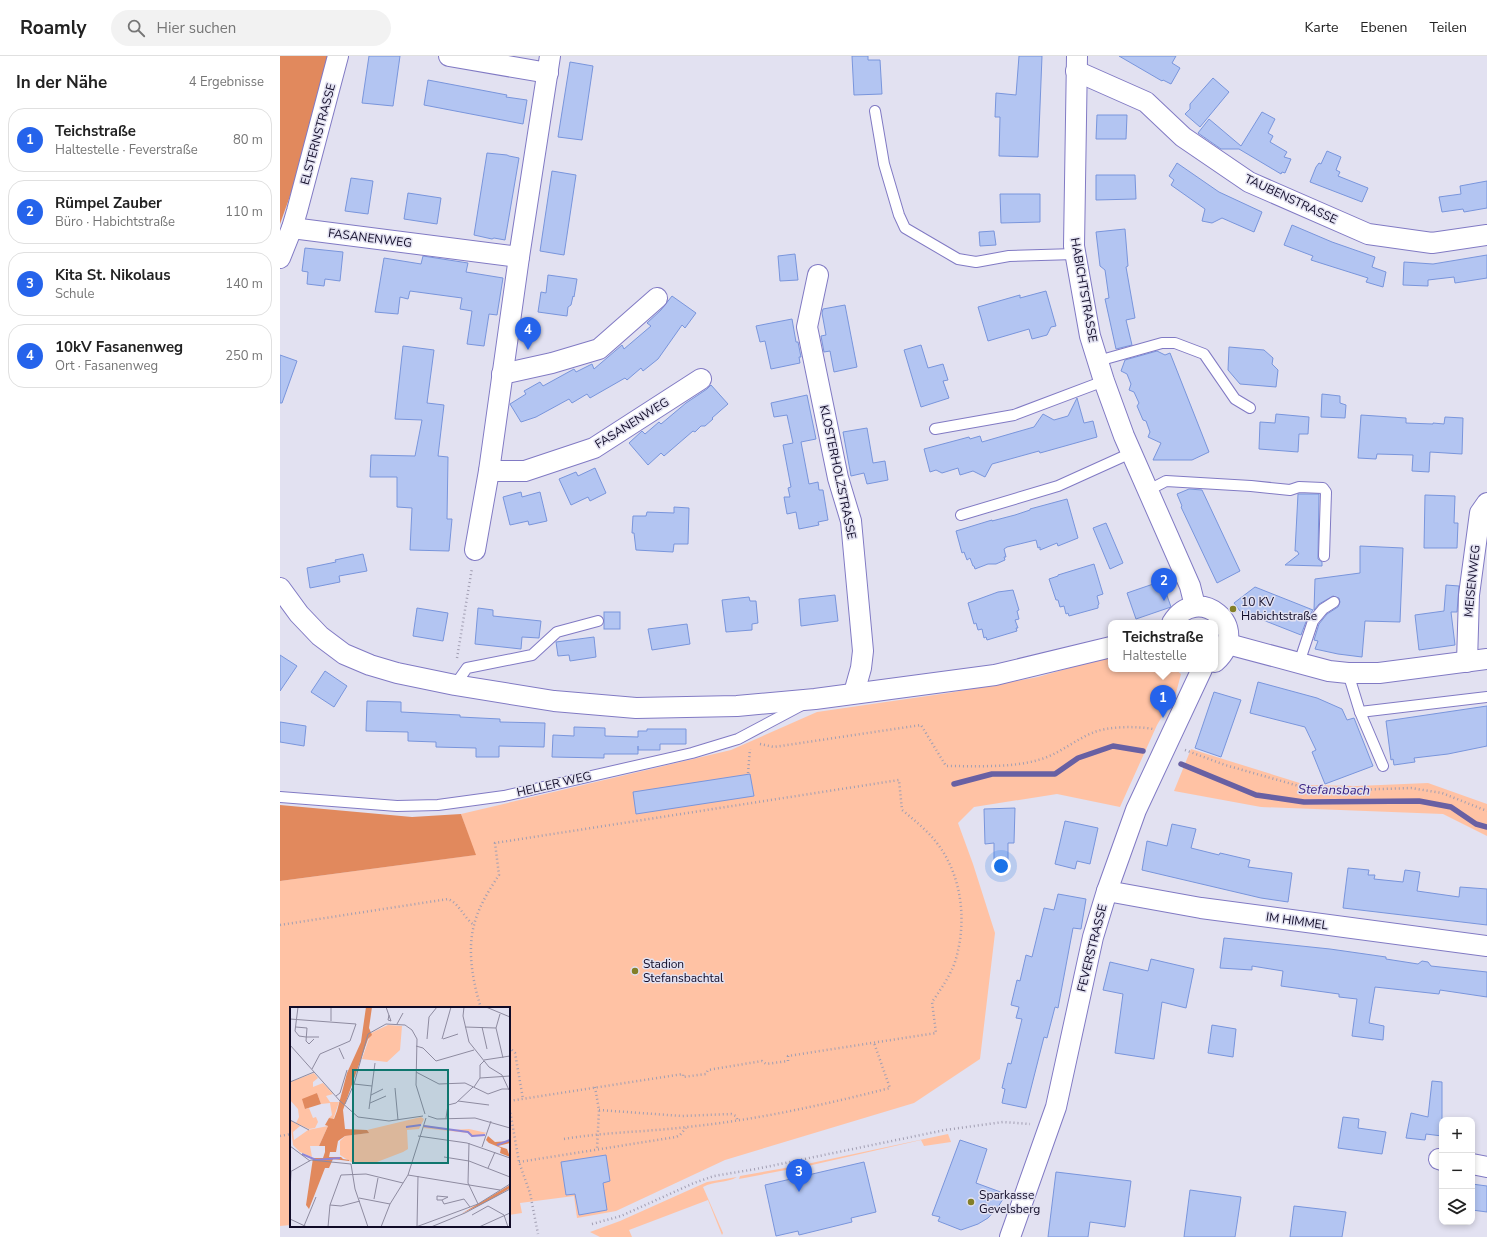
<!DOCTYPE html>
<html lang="de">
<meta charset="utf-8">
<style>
body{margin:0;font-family:"Nunito Sans",sans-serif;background:#f2f2f2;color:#222}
.controls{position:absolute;right:12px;bottom:12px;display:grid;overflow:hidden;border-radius:8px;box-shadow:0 2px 6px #0003}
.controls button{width:36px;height:36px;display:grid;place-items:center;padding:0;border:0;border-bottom:1px solid #e0e0e0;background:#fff;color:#222;font:20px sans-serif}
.you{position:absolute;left:721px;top:810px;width:14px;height:14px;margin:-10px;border:3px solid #fff;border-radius:50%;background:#1a73e8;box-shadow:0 0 0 6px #1a73e833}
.badge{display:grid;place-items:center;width:26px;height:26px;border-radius:50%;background:#2563eb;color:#fff;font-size:13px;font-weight:700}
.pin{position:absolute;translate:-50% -33px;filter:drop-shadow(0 1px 2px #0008)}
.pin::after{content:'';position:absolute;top:21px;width:14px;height:12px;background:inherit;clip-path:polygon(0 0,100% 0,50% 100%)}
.popup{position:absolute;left:828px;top:564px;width:110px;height:52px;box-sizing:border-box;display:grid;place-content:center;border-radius:8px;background:#fff;filter:drop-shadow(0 1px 3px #0005);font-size:13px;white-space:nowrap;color:#767676}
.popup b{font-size:15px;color:#222}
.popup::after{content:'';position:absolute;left:50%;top:100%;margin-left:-8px;border:8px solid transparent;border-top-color:#fff}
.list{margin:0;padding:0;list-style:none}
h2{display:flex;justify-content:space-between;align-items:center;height:52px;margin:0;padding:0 16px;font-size:17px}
h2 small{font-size:13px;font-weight:400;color:#767676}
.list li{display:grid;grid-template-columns:26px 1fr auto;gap:12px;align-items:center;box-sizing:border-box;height:64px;margin:0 8px 8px;padding:0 8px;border:1px solid #e0e0e0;border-radius:16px}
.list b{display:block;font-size:15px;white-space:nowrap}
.list p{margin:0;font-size:13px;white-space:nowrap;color:#767676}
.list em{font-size:13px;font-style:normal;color:#767676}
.icon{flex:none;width:22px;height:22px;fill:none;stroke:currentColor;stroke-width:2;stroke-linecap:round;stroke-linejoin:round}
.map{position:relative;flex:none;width:1207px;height:1181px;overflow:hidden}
header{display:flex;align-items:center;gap:24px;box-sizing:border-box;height:56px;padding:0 20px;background:#fff;border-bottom:1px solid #e0e0e0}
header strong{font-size:19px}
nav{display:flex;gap:22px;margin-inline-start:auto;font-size:14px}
.search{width:280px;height:36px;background:#f2f2f2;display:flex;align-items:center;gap:10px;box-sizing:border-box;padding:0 14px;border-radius:22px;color:#767676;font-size:15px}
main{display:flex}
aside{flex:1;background:#fff}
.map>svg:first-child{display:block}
</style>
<header>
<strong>Roamly</strong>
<div class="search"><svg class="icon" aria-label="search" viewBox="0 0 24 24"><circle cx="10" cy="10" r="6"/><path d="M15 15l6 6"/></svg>Hier suchen</div>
<nav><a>Karte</a><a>Ebenen</a><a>Teilen</a></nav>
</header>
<main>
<aside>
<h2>In der Nähe<small>4 Ergebnisse</small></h2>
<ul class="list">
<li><span class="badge">1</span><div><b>Teichstraße</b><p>Haltestelle · Feverstraße</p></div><em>80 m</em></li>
<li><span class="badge">2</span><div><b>Rümpel Zauber</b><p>Büro · Habichtstraße</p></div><em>110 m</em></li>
<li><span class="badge">3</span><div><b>Kita St. Nikolaus</b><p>Schule</p></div><em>140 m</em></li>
<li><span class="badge">4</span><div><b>10kV Fasanenweg</b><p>Ort · Fasanenweg</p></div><em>250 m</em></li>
</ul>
</aside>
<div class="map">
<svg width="1207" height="1181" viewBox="0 0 1207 1181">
<rect width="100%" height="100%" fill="#e2e1f1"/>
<!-- green -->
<g fill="#ffc2a4">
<path d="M831,600V613H895L901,618L896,637L877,669L840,751L777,738L694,751L678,767L693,808L715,877L700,1003L634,1047L445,1104L336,1155L297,1162L294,1140L240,1147L242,1157L229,1159V952H11V1169L0,1170V825L195,799L181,758L451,694L537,656L668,637L758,621Z"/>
<path d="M911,693L1026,729L1077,730L1148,727L1207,748V780L1163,758L981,751L894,735Z"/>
<path d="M668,1078L671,1086L644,1090L641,1084L532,1109L459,1123L460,1120L522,1109Z"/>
<path d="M457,1121C447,1127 434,1125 423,1131L443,1177L442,1179L428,1144L349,1174L352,1181H320L310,1176L340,1165L427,1126Z"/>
</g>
<!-- forest -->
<g fill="#e1895d">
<path d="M0,0H60L0,168Z"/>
<path d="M0,749L132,761L181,758L196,799L0,825Z"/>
</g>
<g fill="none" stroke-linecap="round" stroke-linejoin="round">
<!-- stream -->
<g stroke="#6860a3" stroke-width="5.5">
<path d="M901,708L976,739L1024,746L1139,745L1171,751L1196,768L1207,771"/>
<path d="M674,728L712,718H775L798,702L833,690L863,695"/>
</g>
</g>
<!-- building -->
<g fill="#b3c5f2" stroke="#7995dc">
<path d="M89,0H120L113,50L82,47Z"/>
<path d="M572,0H588V4H600L602,38L574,39Z"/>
<path d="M739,0H762L758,101L719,100L720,61H715L716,37L736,39Z"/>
<path d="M839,0H896L892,7L900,12L891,28L883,24L882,25Z"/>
<path d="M290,6L313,10L302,84L278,81Z"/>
<path d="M933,22L949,36L920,71L905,58L910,53V48Z"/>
<path d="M148,24L206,35L227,39L226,41L247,44L243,68L144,49Z"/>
<path d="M982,56L995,63L988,77L993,80L990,86L1007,96L1004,101L1011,103L1005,117L1002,116L1001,118L959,93H941L918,77L929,63L961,90Z"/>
<path d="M817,59H847L846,83H816Z"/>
<path d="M1047,95L1061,101L1056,114L1060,116L1058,120L1088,132L1082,146L1030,126L1036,111L1039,107L1041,108Z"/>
<path d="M207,97L227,99L229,100L239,102L225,184L214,182L212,183L194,179Z"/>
<path d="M897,107L939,136L982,156L974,176L942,162L932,167L922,165L925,153L891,129L894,124L889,120Z"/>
<path d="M272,115L296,119L284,199L260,195Z"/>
<path d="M816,119H855L856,143L816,144Z"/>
<path d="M71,122L93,125L88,158L65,155Z"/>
<path d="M1207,125V152L1184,156L1183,153L1162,156L1159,141L1181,138L1180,130Z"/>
<path d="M128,137L161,142L157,168L124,163Z"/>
<path d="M720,138H760V166L721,167Z"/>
<path d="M1012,169L1052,186L1095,201L1092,211L1106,216L1103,231L1086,226L1088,222L1031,204L1033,200L1004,189Z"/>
<path d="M845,173L848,210L846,211L855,262L846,264L852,289L836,293L825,243L829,242L825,214L820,210L816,176Z"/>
<path d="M714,175L716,189L700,190L699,176Z"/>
<path d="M25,192L63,196L60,225L45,223L44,230L27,228L28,216L22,215Z"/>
<path d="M515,198L518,224L500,225L498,200Z"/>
<path d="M1207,199V222L1175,227L1174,221L1148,224V230L1123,229L1124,206L1153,208Z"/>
<path d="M143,200L188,207L186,216L223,222L217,259L209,258L204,290L187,288L192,255L180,253L182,242L130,235L128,243L120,241L118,258L95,256L104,202L141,208Z"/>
<path d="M268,219L297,223L294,241L293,240L291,249L288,251L287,260L258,256L261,236L266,237Z"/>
<path d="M766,235L776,270L771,271L767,279L752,283L749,273L708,285L698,251L740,239V242Z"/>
<path d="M392,240L416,257L405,272L402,269L378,303L363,315L361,312L347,324L345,322L310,342L307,338L292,347L289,343L256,361L241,366L230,348L246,338L244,335L260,326L263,330L294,313L296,316L312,308L314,313L342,289L344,293L371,270L367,267L381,254Z"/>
<path d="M565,249L577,311L554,316L550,295L544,296L541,280L546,279L542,257L543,253Z"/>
<path d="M512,263L516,286H518L521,301H519L520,307L491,313L485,285L480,286L476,270Z"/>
<path d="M641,289L648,312L663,308L668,324L663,325L669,342L641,351L624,294Z"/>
<path d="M123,290L154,294L147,347L164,349L158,400L168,401L167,463H172L169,495L130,494L132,452L117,451V421H90L91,399L135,400L142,364L115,363Z"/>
<path d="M949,291L984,294L993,302L992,308L998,314L996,331L960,328L948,314Z"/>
<path d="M877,295L885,299L890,297L929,396L912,404H873L881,387L868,381L870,376L866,365L863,364L857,350L859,347L854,336L849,334L851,328L847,318L841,315L845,304Z"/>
<path d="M0,299L17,305L2,347H0Z"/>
<path d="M431,329L448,348L432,362L433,363L425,370H421L415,376L413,375L384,400L381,397L368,409L349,387L362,375L365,378L379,366L381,368L406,347L427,333Z"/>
<path d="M1042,338L1060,340V347L1066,349L1065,362L1041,361Z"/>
<path d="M527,339L536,383L521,386L529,428L538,426L539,434H543L548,464L538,466L539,469L519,473L516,456L507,458L504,441H510L508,432L511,431L503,389L513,387L507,359L494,361L491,347Z"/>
<path d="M797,342L804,367L813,365L817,381L760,397L759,395L712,408L705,421L693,415L680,419L678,412L662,417L656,414L650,416L644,393L689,381L690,383L700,380L702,386L754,371L763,358L774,364L788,360Z"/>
<path d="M996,358L1029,361L1028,378H1019L1018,396L979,393L980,366L995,367Z"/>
<path d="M1081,359L1126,362V367L1153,368V367L1164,368L1165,361L1183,362L1182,398L1150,396L1149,416L1132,415L1133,399L1097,398L1096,403L1078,402Z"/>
<path d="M587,372L593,407L605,405L608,424L587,428L584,417L571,420L563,376Z"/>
<path d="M315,412L326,437L310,445L308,441L291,449L279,423L296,416L298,420Z"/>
<path d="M909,433L922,434L960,515L937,527L901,451L902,450L897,438Z"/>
<path d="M241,436L242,441L260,436L267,465L249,469L248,465L230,469L223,441Z"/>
<path d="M1018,438H1039L1038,500V503L1042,506V510L1005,509L1019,498L1017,495H1015Z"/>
<path d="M1145,439L1175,440L1174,467H1178L1177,492H1144Z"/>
<path d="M787,443L798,482L778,490L777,487L760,494V491L758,492L756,484L727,491L724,493L726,501H724L725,504L716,508H708L695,513L694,510H693L690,502L687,504L684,496L682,497L676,475L712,464V465L735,459L750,454V453Z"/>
<path d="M394,451L409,452L408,488H394L393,496L356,494L354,477H352L353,460H366L367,456L394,457Z"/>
<path d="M826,467L843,507L830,513L813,472Z"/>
<path d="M1080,490L1123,492L1120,566L1085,565L1082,601L1058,598L1035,593L1038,585L1034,584L1039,568L1047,558L1058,551L1060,546L1059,542L1053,540L1039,548L1034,554L1035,523L1080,517Z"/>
<path d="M83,498L87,515L59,520L60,526L30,532L27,512L56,506L55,504Z"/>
<path d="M814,508L823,538L817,540L819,548L818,549V552L789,560L788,557L786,558L784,550L780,551L778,544H776L769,523L778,520V519Z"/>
<path d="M882,525L891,551L856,563L847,537Z"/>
<path d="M1166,529L1179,530L1177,556H1171L1175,589L1139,594L1135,559L1164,555Z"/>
<path d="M975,531L1033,554L1027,563L1021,579L960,555L954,547Z"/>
<path d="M733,534L739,554L737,555L739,563L735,564L738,572H736L737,575L707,584L706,581L704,582L702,573L698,574L696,567L694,568L688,547L718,536Z"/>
<path d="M555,539L558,565L521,570L519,543Z"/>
<path d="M469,541L470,545H476L478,567L472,568V574L446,576L442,544Z"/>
<path d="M137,552L168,557L163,585L133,580Z"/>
<path d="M198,552L213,554V560L261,565L259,582L242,581L241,593L195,588Z"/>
<rect x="324" y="556" width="16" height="17"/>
<path d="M407,568L410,588L372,594L368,573Z"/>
<path d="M314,581L316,601L290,605L289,599L278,600L276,586Z"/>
<path d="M0,599L17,610L0,635Z"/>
<path d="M45,615L67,630L54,651L31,636Z"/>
<path d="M978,626L1037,642L1062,653L1067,664L1074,662L1093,710L1045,728L1032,696L1036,694L1025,671L970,657Z"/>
<path d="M934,636L961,644L941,701L915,692Z"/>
<path d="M87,645L121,646V656L180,659V661L220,663V666L265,667L264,691L219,690V701H196V692L156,691V686L128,685V676L86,675Z"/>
<path d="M1207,650V690L1168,698L1134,702L1135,706L1114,709L1113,703L1111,704L1106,665Z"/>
<path d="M0,666L26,670L24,690L0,686Z"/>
<path d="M294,671L325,672V680L358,681V675H367V673H406V688H380V694H358V690V698H324V702L272,701L273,679L294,680Z"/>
<path d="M470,718L474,740L356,758L353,736Z"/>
<path d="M735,752L734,787H728V804H714V787L705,788L704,753Z"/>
<path d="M785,765L818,772L810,808L797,805L795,813L775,808Z"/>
<path d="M892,768L916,773L911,792L939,799L940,797L970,804L968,811L1012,817L1008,846L981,842L862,814L867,785L887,790Z"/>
<path d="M1068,812L1089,814L1088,819H1095L1094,823L1123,826L1125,814L1140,816L1137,835L1179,841L1180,831L1207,833V869L1063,852Z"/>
<path d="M778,838L806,843L801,873L793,872L778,952L775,951L767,982L764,981L746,1052L722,1047L725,1033L722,1032L728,1007L731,1008L742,963L736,962L739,951L731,949L737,924L740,925L746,899L752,901L764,852L774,854Z"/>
<path d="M944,882L1050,893L1106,901V903L1138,908L1142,905L1148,906L1151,910L1207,916V941L1160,934L1159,938L1095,931L1089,967L1104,970L1103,984L1072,980L1077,943L1059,941V938L1001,930L1003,915L972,910V914L940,912Z"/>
<path d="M871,903L914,913L906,952L882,946L874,1003L835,997L843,938L823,934L830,906L868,915Z"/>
<path d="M932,969L956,973L953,1001L928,997Z"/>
<path d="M1152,1025L1162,1026V1080L1146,1078L1145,1084L1126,1082L1131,1057L1148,1061Z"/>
<path d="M1063,1061L1079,1063L1078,1072L1106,1076L1102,1098L1058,1092Z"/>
<path d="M680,1084L707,1093L696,1127L726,1138L718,1151L708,1162L698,1168L681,1174L658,1165L660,1161L652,1159Z"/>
<path d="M326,1099L330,1125L323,1127L327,1154L299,1159L295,1138L286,1139L281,1106Z"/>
<path d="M584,1106L596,1156L571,1162L572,1166L519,1179L518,1175L496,1180L485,1129Z"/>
<path d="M776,1116L851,1125L845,1171L810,1166L808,1181H768Z"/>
<path d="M1192,1128L1207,1130V1156L1192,1154Z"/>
<path d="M910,1134L961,1141L955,1181H904Z"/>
<path d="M1014,1150L1066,1156L1062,1181H1010Z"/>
</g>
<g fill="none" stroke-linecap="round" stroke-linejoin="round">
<!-- service casing -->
<g stroke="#817ac4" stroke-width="12">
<g id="service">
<path d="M595,55L604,108L619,159L625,172L678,203L696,206L729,200L795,198"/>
<path d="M818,305L882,287H895L924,298L955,343L970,352"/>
<path d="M655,373L734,359L824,325"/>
<path d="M867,435L886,425L971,430L1010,434L1019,431L1043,432L1046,436L1044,500"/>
<path d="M681,459L778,430L851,397"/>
<path d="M1019,607L1033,565L1043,553L1054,546"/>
<path d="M1068,617L1080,656L1103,710"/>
<path d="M175,629L187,612L252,599L277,576L318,565"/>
<path d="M1080,656L1207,641"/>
<path d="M0,741L117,750L158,749L224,740L412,697L458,683L522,649"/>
</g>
</g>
<!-- minor casing -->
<g stroke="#817ac4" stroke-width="22">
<g id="minor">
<path d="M169,0L268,17"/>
<path d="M797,0L794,190L810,280L824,325L844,380L910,530L915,550"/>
<path d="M796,15L866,46L903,81L969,126L1088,178L1152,187L1207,179"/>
<path d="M12,172L239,201L270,0"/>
<path d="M0,202L12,172L17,155L58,0"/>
<path d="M538,219L527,271L558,422L571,465L583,595L581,612L574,637"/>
<path d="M222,318L272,307L319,293L377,242"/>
<path d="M209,415H245L314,392L421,323"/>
<path d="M195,494L209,415L239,201"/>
<path d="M0,532L19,558L40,580L64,598L90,609L117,617L175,629L274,645L356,652L457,650L535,643L715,619L831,591"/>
<path d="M892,567C917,526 974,570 935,606"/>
<path d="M948,588L1049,615L1068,617H1099L1207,603"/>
<path d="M1187,606L1189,539L1200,457L1207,447"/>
<path d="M827,835L921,852L1207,890"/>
<path d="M1159,1103L1162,1104"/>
<path d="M1192,1108L1207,1111"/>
<path d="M730,1181L776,1051L813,881L827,835L856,754L922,613"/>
</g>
</g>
<!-- path -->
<g stroke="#a19eb2" stroke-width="2.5" stroke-dasharray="1 3" stroke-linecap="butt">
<path d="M177,602L192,512"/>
<path d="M480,688L494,691L641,669L666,710C693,710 732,712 758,704C778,699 793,685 812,677C827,670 857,670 873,673"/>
<path d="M905,694L945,709L1026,732L1044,735L1131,732L1162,737L1207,755"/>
<path d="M468,717L470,693"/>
<path d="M0,869L168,843C179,847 184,862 194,869"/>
<path d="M201,952C193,927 187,895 194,869C198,852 209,834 219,819L215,787L619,724L622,754C633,763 643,771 652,781C682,815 688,864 675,906C670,920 661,933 652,946L656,977L508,1000V1005L486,1008L482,1005L428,1014L426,1018L403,1021V1018L229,1045"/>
<path d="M229,991L235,997L243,1043"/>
<path d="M315,1031L319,1054L317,1093"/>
<path d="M229,1049L239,1106L250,1137L258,1178"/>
<path d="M319,1054L402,1060L451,1058L456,1060L458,1065"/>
<path d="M0,1080L11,1078"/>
<path d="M284,1083C325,1076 366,1076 407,1071C476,1064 543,1049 610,1032L594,987"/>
<path d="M239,1106L396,1081L400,1079L406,1072"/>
<path d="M312,1168L341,1160L414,1127L434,1120L476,1113L665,1074L723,1066L750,1068"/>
</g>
<!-- service -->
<use href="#service" stroke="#fff" stroke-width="10"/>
<!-- minor -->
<use href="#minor" stroke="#fff" stroke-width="20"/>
</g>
<!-- markers -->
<g fill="#837f27" stroke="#e2e1f1" stroke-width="1.5">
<circle cx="953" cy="553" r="4"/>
<circle cx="355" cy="915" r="4"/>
<circle cx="691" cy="1146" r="4"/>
</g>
<g text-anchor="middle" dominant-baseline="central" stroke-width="3" stroke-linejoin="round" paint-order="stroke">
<!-- street labels -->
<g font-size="12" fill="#100b27" stroke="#e2e1f1">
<text transform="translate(38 78) rotate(-75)">ELSTERNSTRASSE</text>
<text transform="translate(1011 143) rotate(25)">TAUBENSTRASSE</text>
<text transform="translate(90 182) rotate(7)">FASANENWEG</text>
<text transform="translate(804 234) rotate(80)">HABICHTSTRASSE</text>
<text transform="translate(352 367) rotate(-32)">FASANENWEG</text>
<text transform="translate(558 416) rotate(78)">KLOSTERHOLZSTRASSE</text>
<text transform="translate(1192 525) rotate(-84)">MEISENWEG</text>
<text transform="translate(274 728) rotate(-13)">HELLER WEG</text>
<text transform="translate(1017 865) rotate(8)">IM HIMMEL</text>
<text transform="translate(812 892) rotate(-76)">FEVERSTRASSE</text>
</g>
<!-- poi labels -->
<g font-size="12" fill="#100b27" stroke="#e2e1f1" text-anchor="start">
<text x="961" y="546">10 KV<tspan x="961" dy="14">Habichtstraße</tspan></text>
<text x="363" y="908">Stadion<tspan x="363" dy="14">Stefansbachtal</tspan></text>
<text x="699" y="1139">Sparkasse<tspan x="699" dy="14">Gevelsberg</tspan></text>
</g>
<!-- water labels -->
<g font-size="13" font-style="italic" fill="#392182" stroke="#e2e1f1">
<text transform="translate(1054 734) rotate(1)">Stefansbach</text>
</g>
</g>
<!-- overview -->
<g transform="translate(10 951)">
<rect width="220" height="220" fill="#e2e1f1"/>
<path d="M98,18L112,19L110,43L97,55L72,52L81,26ZM24,66L28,71L23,75V80L33,76L43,87L36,89L40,95H49L43,113L39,111L42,108L40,96L31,97L27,86L15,102L19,101L23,111L26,110L28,115L25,121L19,122L6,116L9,110L8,102L0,93V75ZM131,110L134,112L129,122L117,123L118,142L113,145L87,155H61L50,148V134L55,129L78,126L77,123ZM0,113L10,119L3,125L4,133L18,123L38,119L29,139H20L22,150L10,145L3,138ZM135,118L162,123L179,122L197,126L183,130L178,126L133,121Z" fill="#ffc2a4"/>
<path d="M76,0H82L79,21L82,28L78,32L53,103L55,122L77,123L79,126L55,129L48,134L46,145H40L39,150H51L53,152L59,153V154L43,152L39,161H35L19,202L16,198L23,151H33L35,145V139H29L38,119L35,118L39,111L44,112L47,104L57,66L71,35ZM27,86L31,97L15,102L12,92ZM198,129L205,135L220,134V136L208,139L217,142L220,150L210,146L211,141L199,136L196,133ZM220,178V181L207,189L190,198L171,207Z" fill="#e1895d"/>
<path fill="none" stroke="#8d85d8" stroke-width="2" d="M134,119L178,125L182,129L195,128M116,120L131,118M207,138L220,133M12,147L26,153L50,151"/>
<path fill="none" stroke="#8e8ba0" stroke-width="1" d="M8,0L5,24L9,29L16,30M41,0V14M96,0L101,14L98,13L99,8M174,0L173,9L179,35L199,60L212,68L219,83M196,0L220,10M210,7L206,21L213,51M0,12L66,17L60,34L30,47L22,62M107,17L113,6M6,20L17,21L16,34L19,37L24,32M175,20L206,21M192,20L197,42M16,30H29M137,32L139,10L147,0M152,32L161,0M153,32L168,27M0,38L50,94L68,110L99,114L133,109M126,39L133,41L146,54L184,43M49,41L54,52M194,53L220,49M126,65L149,77L175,76L198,87L212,82H220M190,71L220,69M0,75L24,65M64,77L82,79L85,56M184,80L190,71V58L194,54M105,81L108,113M81,88L93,82M46,89L50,86L57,63M168,94L199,98M80,96L96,89M55,97L64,77L78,27L96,17L115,18L122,23L127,32L126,78L135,107M79,102L82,79M138,109L147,112L185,111L220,121M156,111L158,98L166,96L183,80M0,113L19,123M128,129L177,136L220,151M179,136L178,176L188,197M0,139L20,154M192,140L201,114M154,150L179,154L220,170M198,161L205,145M0,165L21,153L61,157L65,182L78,220M118,168L210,183M0,185L1,165M69,191L100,197M84,192L88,171M152,193L158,190L147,189V193H152L154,197L174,192L180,200M40,198L51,199L70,194M182,208L198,199L214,208L218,220M0,212L17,220M14,219L26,190M38,220L40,198L51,168L76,167L113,176M91,220L100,197L118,168L136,111M126,220L188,197L220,177M127,220L128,169M141,220L175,206L220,182M189,220L220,206"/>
<path fill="#0f766e" fill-opacity="0.15" stroke="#0f766e" stroke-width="2" d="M63,63H158V156H63Z"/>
<rect width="220" height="220" fill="none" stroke="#100b27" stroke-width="2"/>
</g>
</svg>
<div class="controls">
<button>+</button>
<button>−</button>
<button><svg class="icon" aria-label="layers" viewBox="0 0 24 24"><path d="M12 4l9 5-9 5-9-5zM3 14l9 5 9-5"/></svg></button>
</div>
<div class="you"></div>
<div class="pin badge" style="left:883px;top:662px">1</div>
<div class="popup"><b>Teichstraße</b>Haltestelle</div>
<div class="pin badge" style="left:884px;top:545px">2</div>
<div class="pin badge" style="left:519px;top:1136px">3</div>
<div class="pin badge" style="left:248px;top:294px">4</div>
</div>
</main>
